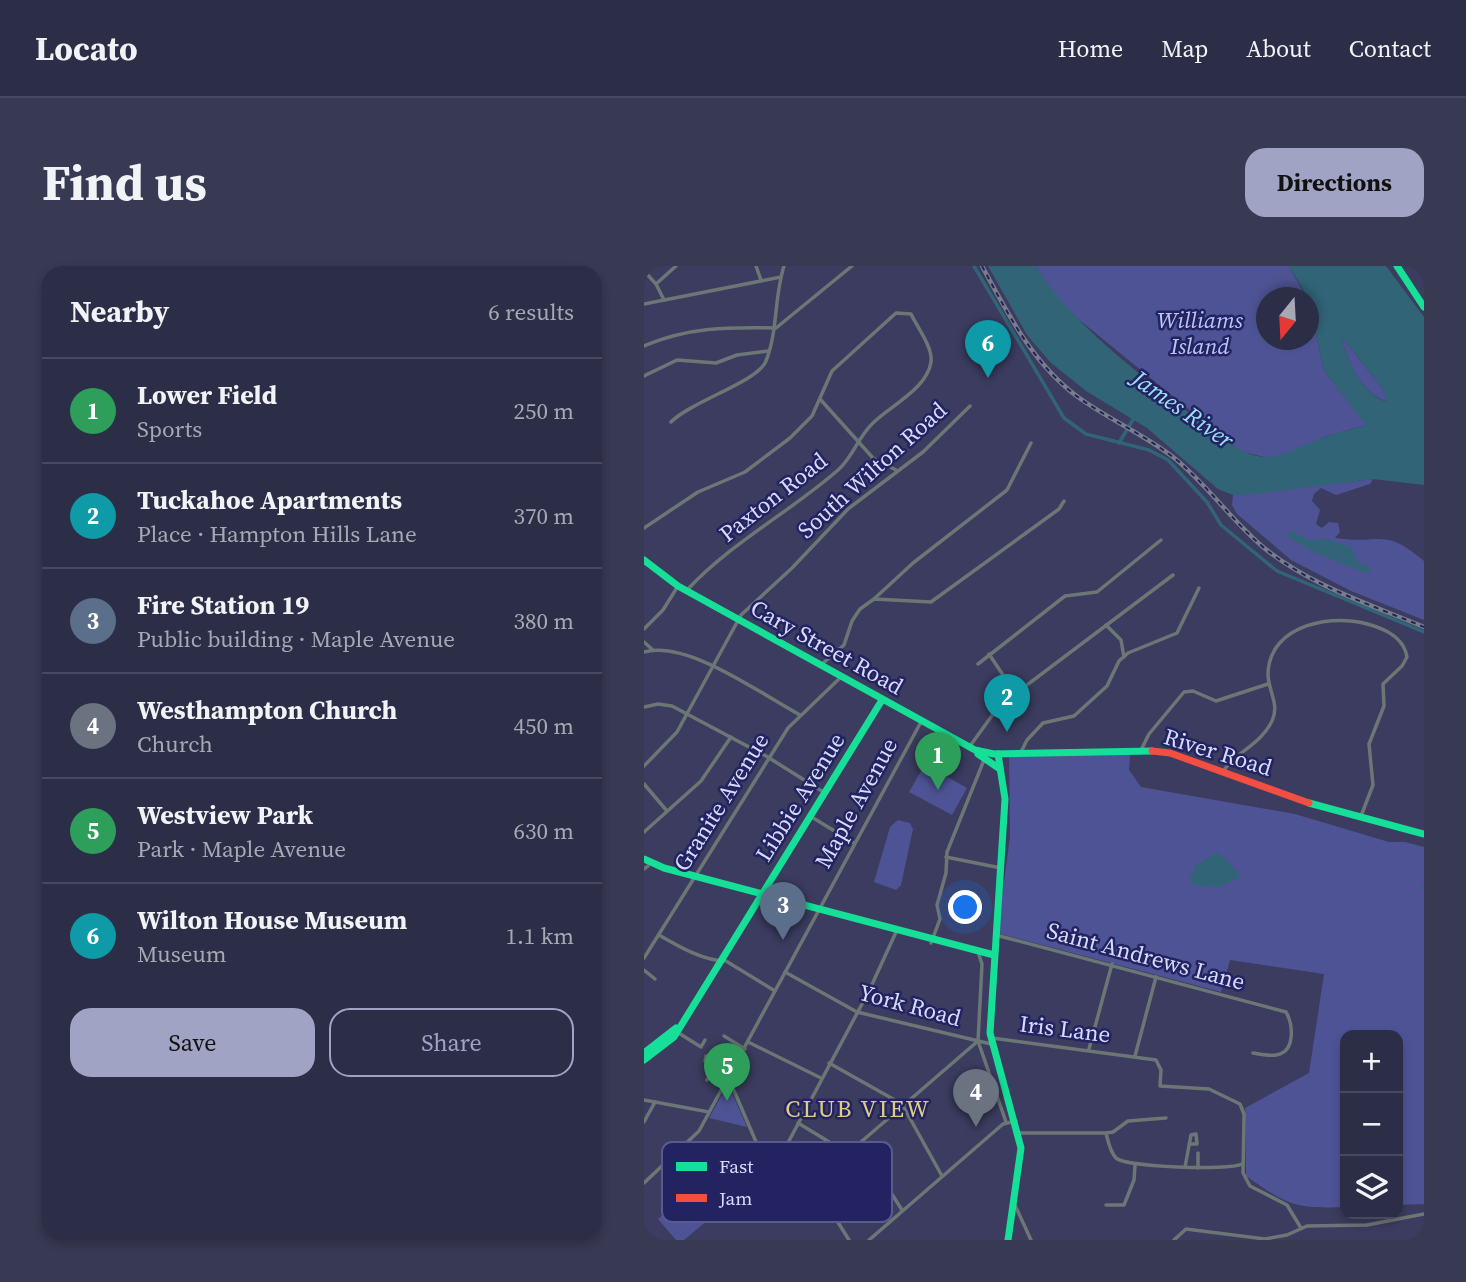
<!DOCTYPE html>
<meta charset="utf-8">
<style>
body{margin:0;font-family:"Source Serif 4",serif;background:#383952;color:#f1f3f6}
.controls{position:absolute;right:21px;bottom:21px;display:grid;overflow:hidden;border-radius:14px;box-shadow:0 4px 10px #0003}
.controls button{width:63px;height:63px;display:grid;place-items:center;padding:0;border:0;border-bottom:2px solid #484960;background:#2c2d47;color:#f1f3f6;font:35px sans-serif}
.compass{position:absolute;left:612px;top:21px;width:63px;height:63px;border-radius:50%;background:#2c2d47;box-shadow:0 4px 10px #0003;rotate:198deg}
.you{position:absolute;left:322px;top:642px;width:24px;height:24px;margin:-18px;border:5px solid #fff;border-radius:50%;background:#1a73e8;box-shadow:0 0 0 10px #1a73e833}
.badge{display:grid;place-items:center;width:46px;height:46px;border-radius:50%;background:#a0a3c4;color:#fff;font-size:23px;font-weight:700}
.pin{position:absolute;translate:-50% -58px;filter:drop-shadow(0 2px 4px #0008)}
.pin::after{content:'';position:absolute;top:37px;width:24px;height:21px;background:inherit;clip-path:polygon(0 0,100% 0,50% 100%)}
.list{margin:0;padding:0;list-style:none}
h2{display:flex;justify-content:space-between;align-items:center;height:91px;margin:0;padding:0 28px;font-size:30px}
h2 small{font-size:23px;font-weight:400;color:#a6a8b4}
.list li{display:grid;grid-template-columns:46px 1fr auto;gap:21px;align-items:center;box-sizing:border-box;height:105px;padding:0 28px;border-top:2px solid #484960}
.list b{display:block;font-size:26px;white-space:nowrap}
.list p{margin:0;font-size:23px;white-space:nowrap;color:#a6a8b4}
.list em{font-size:23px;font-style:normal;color:#a6a8b4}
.actions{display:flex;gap:14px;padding:21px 28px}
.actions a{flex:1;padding:16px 0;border:2px solid #a0a3c4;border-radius:21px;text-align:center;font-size:24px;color:#a0a3c4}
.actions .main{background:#a0a3c4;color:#111}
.icon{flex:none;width:38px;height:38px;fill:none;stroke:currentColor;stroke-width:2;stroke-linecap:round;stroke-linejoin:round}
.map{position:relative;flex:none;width:780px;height:974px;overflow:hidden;border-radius:21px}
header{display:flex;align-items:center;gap:42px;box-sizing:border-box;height:98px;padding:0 35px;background:#2c2d47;border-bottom:2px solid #484960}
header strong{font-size:33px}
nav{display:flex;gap:38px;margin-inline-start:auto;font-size:24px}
.intro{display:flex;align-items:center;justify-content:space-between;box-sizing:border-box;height:168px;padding:0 42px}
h1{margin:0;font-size:49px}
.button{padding:18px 32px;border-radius:21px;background:#a0a3c4;color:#111;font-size:24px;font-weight:700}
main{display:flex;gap:42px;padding:0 42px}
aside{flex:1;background:#2c2d47;border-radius:21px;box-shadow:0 4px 10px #0003}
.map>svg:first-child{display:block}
</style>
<header>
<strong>Locato</strong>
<nav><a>Home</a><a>Map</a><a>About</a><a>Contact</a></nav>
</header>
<div class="intro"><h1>Find us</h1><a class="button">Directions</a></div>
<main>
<aside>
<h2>Nearby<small>6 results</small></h2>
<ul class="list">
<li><span class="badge" style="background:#2e9e5b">1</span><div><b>Lower Field</b><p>Sports</p></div><em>250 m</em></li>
<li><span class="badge" style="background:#0f9aa8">2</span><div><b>Tuckahoe Apartments</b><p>Place · Hampton Hills Lane</p></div><em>370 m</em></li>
<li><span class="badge" style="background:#5c6f8a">3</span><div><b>Fire Station 19</b><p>Public building · Maple Avenue</p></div><em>380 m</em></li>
<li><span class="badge" style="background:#6b7280">4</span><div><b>Westhampton Church</b><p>Church</p></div><em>450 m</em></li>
<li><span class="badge" style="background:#2e9e5b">5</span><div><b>Westview Park</b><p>Park · Maple Avenue</p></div><em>630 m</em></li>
<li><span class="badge" style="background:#0f9aa8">6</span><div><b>Wilton House Museum</b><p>Museum</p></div><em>1.1 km</em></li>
</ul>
<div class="actions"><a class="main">Save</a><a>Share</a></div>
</aside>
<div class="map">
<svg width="780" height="974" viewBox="0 0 780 974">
<rect width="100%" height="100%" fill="#3b3c5f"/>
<!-- green -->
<g fill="#4e5395">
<path d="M392,0H645L662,31L622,32V74H664L665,36L680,105L723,159L680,171L648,188L628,193L596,185L433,52L407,25Z"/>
<path d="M697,70L739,123L744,136C716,127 704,97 697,70Z"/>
<path d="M729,213L726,218L692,229L677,222L670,228L668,235L676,244L672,258L678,262L685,256L694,257L696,266L691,272C737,279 739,260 780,295V354L707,325L647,294L593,248L588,239L589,229Z"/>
<path d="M365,489H486L485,504L497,521L651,548L745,576H761L780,581V938L754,939V769H701V941C651,943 643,939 602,910L601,842L665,807L680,708L586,694L577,726L353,667L366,571Z"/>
<path d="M281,498L323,522L308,549L265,526Z"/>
<path d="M254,554L266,557L269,563L257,619L252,624L230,616L246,561Z"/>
<path d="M84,818L103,861L65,852Z"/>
<path d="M50,922L71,948L40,974H32L14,953Z"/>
</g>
<!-- water -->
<g fill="#306476" fill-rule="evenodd">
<path d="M344,0H392C432,66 516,122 576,171C624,205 633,189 681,171C694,166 709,164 722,159L680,105L664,32L645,0H742L780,51V219L729,213L611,228L589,229L574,223L503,162L442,125L406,96L383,69ZM697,70L739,123L743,136C716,127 704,96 697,70Z"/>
<path d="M645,265L669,275L678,272L707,281L714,297L725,301L726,306L721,307L667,285L643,270Z"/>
<path d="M573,587L584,595L597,611L575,621L548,619L546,613L552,599Z"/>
</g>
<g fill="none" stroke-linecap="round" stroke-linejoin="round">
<!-- stream -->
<path stroke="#306476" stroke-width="2" d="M777,620L780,618"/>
<!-- canal -->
<g stroke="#306476" stroke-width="3.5">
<path d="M330,0L420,152L442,168L505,184L524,194L563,236L577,259L633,305L780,366"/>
<path d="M475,177L490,152"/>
</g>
<!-- street -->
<g stroke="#6c7675" stroke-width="3.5">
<path d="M112,0L117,14"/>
<path d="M0,5L12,18L20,34"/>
<path d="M12,18L32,0"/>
<path d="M0,38L137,11"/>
<path d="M132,62L208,0"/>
<path d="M0,80C44,61 84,61 131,62"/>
<path d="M0,110L33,94L72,97L93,89L124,85"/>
<path d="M176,133L229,192L252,204"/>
<path d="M27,156C48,135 115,115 122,95C134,65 130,31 140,0"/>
<path d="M0,262L54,226L101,206L146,172L168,150L188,105L252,47L267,48C273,61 289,81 287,96C283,123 246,140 229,157C214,171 209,191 194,204C146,246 88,276 44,323"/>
<path d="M230,333L269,297L363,224L387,177"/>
<path d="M462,359L477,374L480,391"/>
<path d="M0,363L19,344L34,320"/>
<path d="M0,376L9,384"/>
<path d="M0,386C44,374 117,428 156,449"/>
<path d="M345,388L371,427"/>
<path d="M178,398L200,379L208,355L216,343L230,333L287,336L415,243L420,235"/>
<path d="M334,398L421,330L453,326L517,274"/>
<path d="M0,441L14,438L28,440L122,490L181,527"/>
<path d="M326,480L355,440L529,309"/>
<path d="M498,482L505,468L540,426L549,425L572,435L624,418"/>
<path d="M377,486L383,474L399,457L430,450L463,420L475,395L484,387L533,367L555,322"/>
<path d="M0,500L33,466L97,349L148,302L204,243L279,186L326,140"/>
<path d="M580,504C594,485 617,478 628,455C636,438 624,425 624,408C625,357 692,346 730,360C745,365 760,373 763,391L758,400L739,418L740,440L725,478L729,519L717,550"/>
<path d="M0,518L23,545"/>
<path d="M166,550L210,577"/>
<path d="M0,566L57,515L87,471"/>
<path d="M302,591L357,602"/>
<path d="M0,603L4,600"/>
<path d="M15,669C34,680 59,695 82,695L131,725"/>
<path d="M352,669L642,746C649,758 652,786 632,789C625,790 616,788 609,787"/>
<path d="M287,677L296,653L293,639L302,607L303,586L340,494"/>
<path d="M335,689L338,698L334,775L362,856"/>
<path d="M0,692L144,462L197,411"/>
<path d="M0,704L11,713"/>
<path d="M141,706L213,746L347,778"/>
<path d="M33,766L57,781L61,774"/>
<path d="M80,770L101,783"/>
<path d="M348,772L512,794L517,804L516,820L565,823L596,838L600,848L599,907L606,920L643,939L657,962"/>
<path d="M104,776L177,812"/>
<path d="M81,781L74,797L89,805"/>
<path d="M445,783L468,698"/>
<path d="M491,790L512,711"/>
<path d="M185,797L258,838L298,910"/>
<path d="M71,800L61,795L62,790L74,794"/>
<path d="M85,813L119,892L158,926"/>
<path d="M63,814L70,801"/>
<path d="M0,834L65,846"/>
<path d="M0,856L11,836"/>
<path d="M154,857L205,888"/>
<path d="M375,867H462C464,875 466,886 472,892C481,901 585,905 598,898"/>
<path d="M462,867L469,866L484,855L522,852"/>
<path d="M216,878L258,944"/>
<path d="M541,901L547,869L552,868L553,878H545"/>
<path d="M554,902V887"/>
<path d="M130,903L225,725L253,664"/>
<path d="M0,917L55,865L277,456"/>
<path d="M170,918L205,974"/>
<path d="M370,937L387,974"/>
<path d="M462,939H480L490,914L491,899"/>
<path d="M137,945L334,775"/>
<path d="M225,974L359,858L372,855"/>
<path d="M530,974L542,963L621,973L643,969L663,960L723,959L780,948"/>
</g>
<!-- fast -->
<g stroke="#16e098" stroke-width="7">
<path d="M753,0L780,41"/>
<path d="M0,294L34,320L331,484L350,488L508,485"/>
<path d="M334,488L356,503"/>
<path d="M354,488L361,533L346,767L377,882L364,974"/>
<path d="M665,537L780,568"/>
<path d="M0,593L20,602L350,689"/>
<path d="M0,787L32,762"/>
<path d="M0,794L30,771L238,434"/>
</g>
<!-- jam -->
<path stroke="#f24e42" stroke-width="7" d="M508,485L526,487L665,537"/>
<!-- rail casing -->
<g stroke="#787e89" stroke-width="4.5">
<path id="rail" d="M338,0C364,48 389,98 434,131C464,153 499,168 529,191C562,217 586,253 619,281C665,319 725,338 780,361"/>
</g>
<!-- rail -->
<use href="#rail" stroke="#232362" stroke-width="2" stroke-dasharray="5" stroke-linecap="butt"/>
</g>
<g text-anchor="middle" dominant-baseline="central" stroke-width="5" stroke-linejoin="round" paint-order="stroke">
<!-- park labels -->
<g font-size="23" font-style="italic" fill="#bbc4f9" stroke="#232362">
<text x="556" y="54">Williams<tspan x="556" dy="26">Island</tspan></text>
</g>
<!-- street labels -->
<g font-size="23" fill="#d6dbfa" stroke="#232362">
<text transform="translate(228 204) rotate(-42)">South Wilton Road</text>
<text transform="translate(129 231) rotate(-38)">Paxton Road</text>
<text transform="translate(183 381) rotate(29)">Cary Street Road</text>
<text transform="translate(574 486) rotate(17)">River Road</text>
<text transform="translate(156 531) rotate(-58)">Libbie Avenue</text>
<text transform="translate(77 536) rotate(-58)">Granite Avenue</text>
<text transform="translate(212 537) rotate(-61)">Maple Avenue</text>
<text transform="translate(502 690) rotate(15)">Saint Andrews Lane</text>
<text transform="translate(266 739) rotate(15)">York Road</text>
<text transform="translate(421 763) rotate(7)">Iris Lane</text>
</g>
<!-- water labels -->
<g font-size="24" font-style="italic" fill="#9ae1f6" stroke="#232362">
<text transform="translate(539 143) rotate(35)">James River</text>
</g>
<!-- neighbourhood labels -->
<g font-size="24" letter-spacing="2" fill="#decd7f" stroke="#232362">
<text x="214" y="842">CLUB VIEW</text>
</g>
</g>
<!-- legend -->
<rect x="18" y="876" width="230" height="80" rx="10" fill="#232362" stroke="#595a90" stroke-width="2"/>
<rect x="32" y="896" width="31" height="9" fill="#16e098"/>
<rect x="32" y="928" width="31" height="8" fill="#f24e42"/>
<g font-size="19" fill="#d6dbfa">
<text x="75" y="907">Fast</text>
<text x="75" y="939">Jam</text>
</g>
</svg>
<div class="controls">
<button>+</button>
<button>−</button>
<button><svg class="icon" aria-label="layers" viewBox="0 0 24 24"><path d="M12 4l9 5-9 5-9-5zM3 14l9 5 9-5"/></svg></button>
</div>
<svg class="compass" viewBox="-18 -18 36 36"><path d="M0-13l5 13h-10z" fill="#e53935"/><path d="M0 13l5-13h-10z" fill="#a6a8b4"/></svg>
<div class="you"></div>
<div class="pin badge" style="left:294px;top:524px;background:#2e9e5b">1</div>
<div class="pin badge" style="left:363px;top:466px;background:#0f9aa8">2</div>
<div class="pin badge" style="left:139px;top:674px;background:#5c6f8a">3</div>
<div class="pin badge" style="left:332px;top:861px;background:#6b7280">4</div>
<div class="pin badge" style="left:83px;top:835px;background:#2e9e5b">5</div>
<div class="pin badge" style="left:344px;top:112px;background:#0f9aa8">6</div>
</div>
</main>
